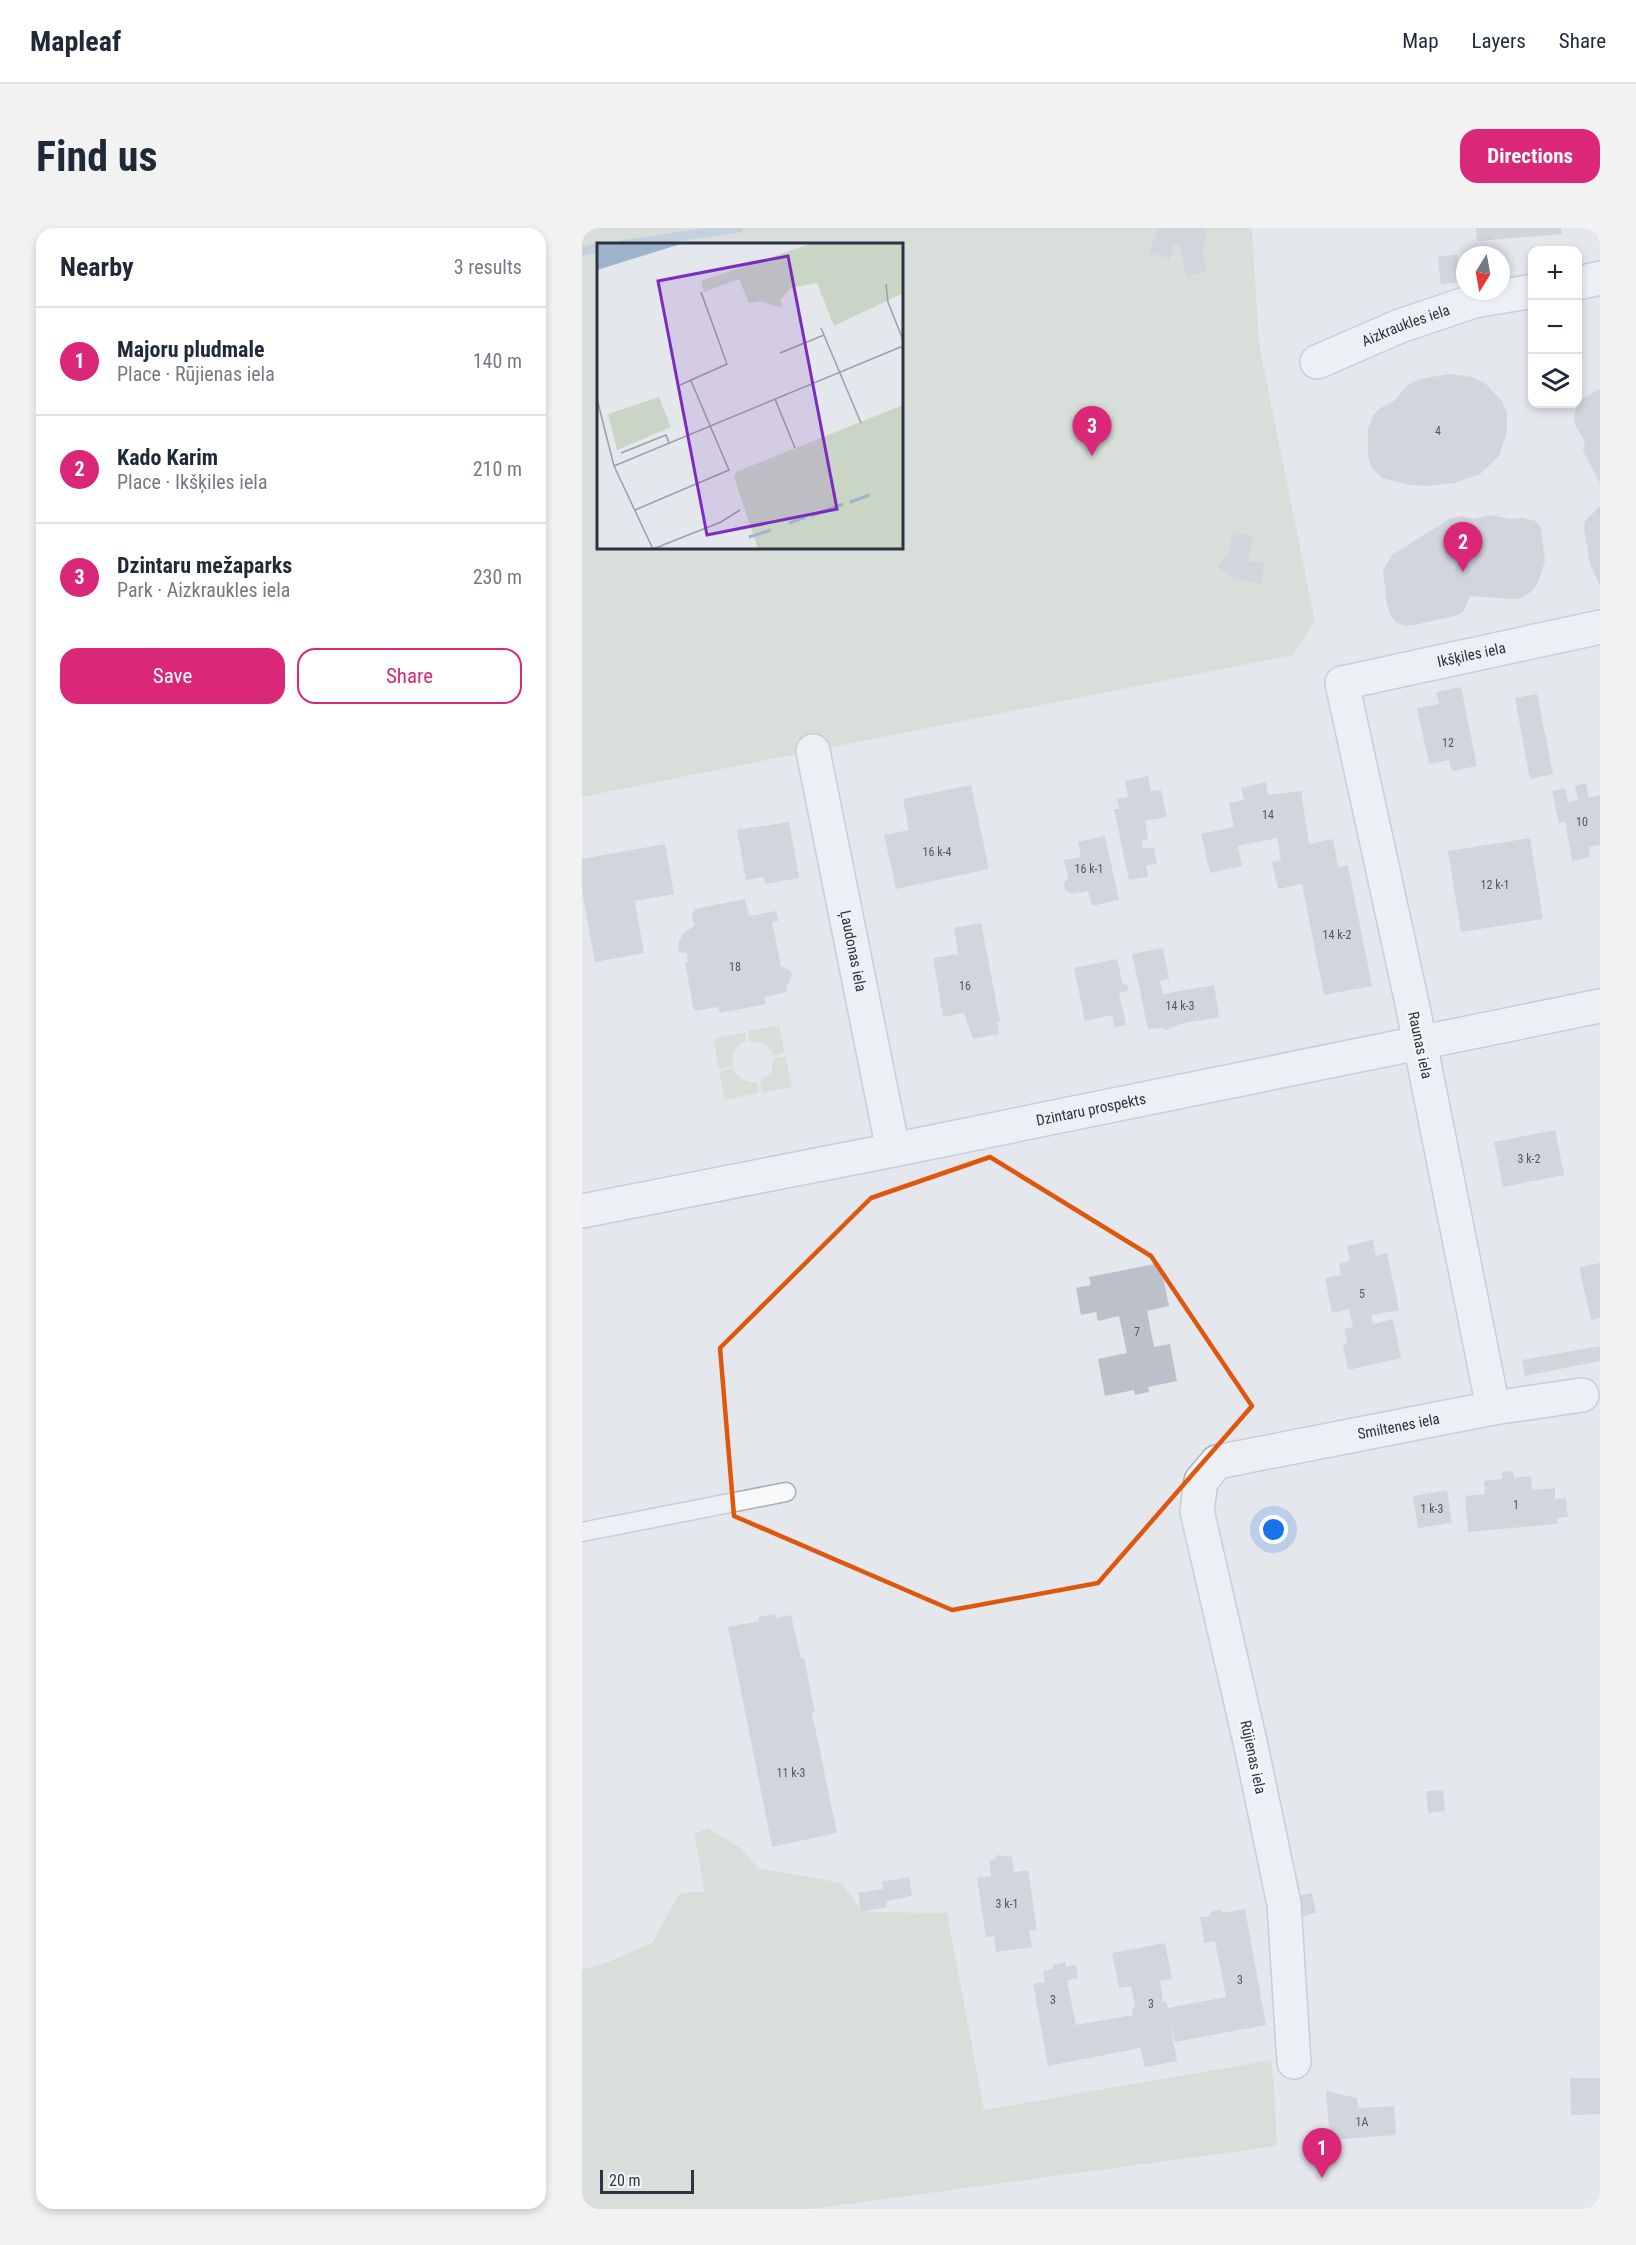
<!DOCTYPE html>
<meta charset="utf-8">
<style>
body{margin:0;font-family:"Roboto Condensed",sans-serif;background:#f2f2f3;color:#1f2937}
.controls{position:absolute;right:18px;top:18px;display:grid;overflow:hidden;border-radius:12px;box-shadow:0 3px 9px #0003}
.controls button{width:54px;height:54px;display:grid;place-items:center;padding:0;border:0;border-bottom:2px solid #e0e1e3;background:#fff;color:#1f2937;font:30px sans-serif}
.compass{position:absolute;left:874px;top:18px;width:54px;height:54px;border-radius:50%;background:#fff;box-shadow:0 3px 9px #0003;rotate:191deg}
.scale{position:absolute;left:18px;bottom:15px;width:94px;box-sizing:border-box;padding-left:6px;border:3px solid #2b3445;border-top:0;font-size:16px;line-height:21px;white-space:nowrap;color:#2b3445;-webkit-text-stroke:4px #f4f6f9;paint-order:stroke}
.you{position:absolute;left:692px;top:1302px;width:21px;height:21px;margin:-15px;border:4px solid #fff;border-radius:50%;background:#1a73e8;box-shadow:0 0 0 9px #1a73e833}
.badge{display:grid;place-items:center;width:39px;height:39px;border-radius:50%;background:#db2777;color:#fff;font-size:20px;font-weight:700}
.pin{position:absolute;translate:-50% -50px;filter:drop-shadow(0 2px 3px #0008)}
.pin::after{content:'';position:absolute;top:32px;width:21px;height:18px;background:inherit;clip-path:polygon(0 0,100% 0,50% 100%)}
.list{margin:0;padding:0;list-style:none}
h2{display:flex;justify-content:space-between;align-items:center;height:78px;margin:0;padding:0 24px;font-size:26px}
h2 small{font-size:20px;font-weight:400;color:#747a83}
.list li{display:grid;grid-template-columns:39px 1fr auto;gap:18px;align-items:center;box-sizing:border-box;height:108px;padding:0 24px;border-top:2px solid #e0e1e3}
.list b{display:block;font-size:22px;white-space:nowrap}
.list p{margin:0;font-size:20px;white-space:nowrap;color:#747a83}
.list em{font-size:20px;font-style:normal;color:#747a83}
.actions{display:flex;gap:12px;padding:18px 24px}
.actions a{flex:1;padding:14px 0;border:2px solid #db2777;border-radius:18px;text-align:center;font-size:21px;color:#db2777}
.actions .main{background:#db2777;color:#fff}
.icon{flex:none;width:33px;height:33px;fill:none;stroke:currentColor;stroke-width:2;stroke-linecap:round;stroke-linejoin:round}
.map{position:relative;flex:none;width:1018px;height:1981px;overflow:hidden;border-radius:18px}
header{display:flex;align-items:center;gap:36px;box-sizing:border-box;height:84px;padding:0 30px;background:#fff;border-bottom:2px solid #e0e1e3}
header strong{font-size:28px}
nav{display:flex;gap:33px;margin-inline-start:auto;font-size:21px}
.intro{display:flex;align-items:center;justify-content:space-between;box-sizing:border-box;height:144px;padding:0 36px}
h1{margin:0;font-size:42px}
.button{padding:15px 27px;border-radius:18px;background:#db2777;color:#fff;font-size:21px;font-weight:700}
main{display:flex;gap:36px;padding:0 36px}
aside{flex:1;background:#fff;border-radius:18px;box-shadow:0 3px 9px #0003}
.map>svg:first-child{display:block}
</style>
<header>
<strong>Mapleaf</strong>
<nav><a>Map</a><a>Layers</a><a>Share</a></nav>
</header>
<div class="intro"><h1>Find us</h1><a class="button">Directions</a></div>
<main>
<aside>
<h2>Nearby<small>3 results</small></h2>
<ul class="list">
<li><span class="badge">1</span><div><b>Majoru pludmale</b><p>Place · Rūjienas iela</p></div><em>140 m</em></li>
<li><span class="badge">2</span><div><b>Kado Karim</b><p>Place · Ikšķiles iela</p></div><em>210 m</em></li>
<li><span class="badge">3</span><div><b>Dzintaru mežaparks</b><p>Park · Aizkraukles iela</p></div><em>230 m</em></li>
</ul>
<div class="actions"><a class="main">Save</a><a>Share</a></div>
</aside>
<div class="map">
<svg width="1018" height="1981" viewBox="0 0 1018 1981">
<rect width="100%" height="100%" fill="#e4e7ec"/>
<!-- green -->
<g fill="#c9d6c5" fill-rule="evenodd">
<path d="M0,0H670L677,117L733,393L711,427L0,569ZM16,16H320V320H16Z"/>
<path d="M197,797L203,825L192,828L183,816L167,813L166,803Z"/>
<path d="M163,804L165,813C154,817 149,826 151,838L137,841L131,811Z"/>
<path d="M204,828L210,859L180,865L178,853L189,845L192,830Z"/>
<path d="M151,840C155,850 164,855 175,854L177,865L143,872L137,844Z"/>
<path d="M125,1600L159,1620L176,1640L260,1655L280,1684L365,1685L402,1882L689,1832L692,1856L695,1918L229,1981H0V1742L29,1733L71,1714L97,1666L123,1663L112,1607Z"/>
</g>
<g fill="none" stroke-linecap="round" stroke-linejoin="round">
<!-- stream -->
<g stroke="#9fb4cc" stroke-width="9">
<path d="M43,16L157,0"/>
<path d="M0,23L16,20"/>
</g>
</g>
<!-- building -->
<g fill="#bbc0ca">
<path d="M576,0H624L625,5L620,24L625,44L604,49L599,19L592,15L587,34L586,30L567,25Z"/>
<path d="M894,0H979L980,6L895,13Z"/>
<path d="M875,26L878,54L859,56L856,29Z"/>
<path d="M868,146L890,149L903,155L920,173L925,186V204L917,228L898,246L872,255L845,258L828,257L800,250L789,239L786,228V201L791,187L797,181L812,173L825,158L837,151Z"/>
<path d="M1018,161V255L1003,227L1001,222L1003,214L993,196L992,188L996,173Z"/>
<path d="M1018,278V358L1008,336L1002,301L1003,293Z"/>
<path d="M908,287L928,291L940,290L954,293L959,300L963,333L956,355L950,363L940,370L931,371L888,368L882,383L876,387L832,397L823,398L815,395L808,387L804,372L801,342L810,327L869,290L879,288L892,291Z"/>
<path d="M650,302L652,305L671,307L666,333L685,335L682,337L680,356L653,351L636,339L648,322Z"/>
<path d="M879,459L895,538L870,543L867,532L847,536L835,480L857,476L854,464Z"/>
<path d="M955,466L971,546L948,551L933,470Z"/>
<path d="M566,548L569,563L579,562L585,589L563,593L566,611L559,613L561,621L572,619L575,636L564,638L566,649L547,652L532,581H537L535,571L546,569L543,553Z"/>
<path d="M684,554L686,567L719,563L727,616L751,611L756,639L766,637L790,758L742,767L720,656L696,661L690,634L699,632L695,610L656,618L660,638L628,645L619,606L652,599L647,575L662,572L659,560Z"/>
<path d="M1004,555L1007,570L1018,567V617L1007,619L1008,629L990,633L983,594L977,595L970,563L983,560L986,574L996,572L993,558Z"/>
<path d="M389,557L407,641L314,661L302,607L327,602L321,571Z"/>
<path d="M207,594L217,650L183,656L182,649L164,652L155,602Z"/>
<path d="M523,608L537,672L510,678L506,663L490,666L483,662L482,655L486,650L482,632L499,629L496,614Z"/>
<path d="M948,610L961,691L879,704L866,623Z"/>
<path d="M83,616L92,666L53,673L62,725L13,734L0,662V631Z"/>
<path d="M163,671L167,688L194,683L196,693L190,694L199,738L204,740L210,745L207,755L204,757L205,764L182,769L184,776L138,785L136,779L112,783L103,735H106L105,725L96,724L97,713L101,706L113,697L110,690L112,681Z"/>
<path d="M399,695L418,793L415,794L417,806L391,811L382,785L361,789L351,730L376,726L372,700Z"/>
<path d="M581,720L587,751L578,753L581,766L632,757L637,789L598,796L584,802L580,800L566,801L550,726Z"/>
<path d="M535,731L541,757L545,756L546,763L537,765L544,797L532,799L530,787L503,793L492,740Z"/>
<path d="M973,902L982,947L921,959L912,914Z"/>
<path d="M791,1012L794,1028L805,1025L817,1082L789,1087L791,1096L811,1091L819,1130L766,1142L761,1117L765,1115L762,1101L771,1099L767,1081L750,1085L743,1050L759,1047L757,1036L768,1033L765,1018Z"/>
<path d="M578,1035L587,1078L565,1083L572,1119L588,1116L595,1153L566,1159L567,1164L553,1167L552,1162L523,1168L516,1131L545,1125L537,1088L516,1093L514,1084L499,1087L494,1060L509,1057L507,1049Z"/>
<path d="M1018,1035V1090L1009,1092L997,1039Z"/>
<path d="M1018,1118V1133L943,1148L940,1132Z"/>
<path d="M931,1243L932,1250L949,1248L950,1262L973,1260V1271L984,1270L986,1289L975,1290L976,1296L886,1304L883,1268L903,1266L902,1253L920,1251V1244Z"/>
<path d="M865,1262L870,1295L836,1300L831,1268Z"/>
<path d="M193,1386L194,1390L209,1387L219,1431L222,1430L233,1484L230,1485L255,1605L190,1619L146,1399L177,1393L176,1389Z"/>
<path d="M861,1562L863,1583L846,1585L844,1563Z"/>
<path d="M414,1627L430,1629L432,1644L446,1642L455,1702L447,1703L450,1719L414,1724L412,1708L404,1709L395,1650L409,1648L407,1632L414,1631Z"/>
<path d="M327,1649L330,1668L304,1673L305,1679L279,1684L276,1665L301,1661L300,1654Z"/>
<path d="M730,1665L734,1685L713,1690L710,1669Z"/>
<path d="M663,1681L684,1797L593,1814L588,1796L595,1833L563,1839L558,1820L466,1838L451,1756L463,1754L461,1743L471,1741V1737L483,1734L484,1739L494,1737L496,1750L485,1752L494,1797L551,1787L550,1780L553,1779L549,1758L537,1760L530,1725L583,1715L590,1751L578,1753L581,1774L584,1773L586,1780L644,1769L633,1713L622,1715L618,1689L629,1688L628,1684L639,1682L640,1685Z"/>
<path d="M988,1850H1018V1886L989,1887Z"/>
<path d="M744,1863L775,1870L776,1880L812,1878L814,1907L748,1912Z"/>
</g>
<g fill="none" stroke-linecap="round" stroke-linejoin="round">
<!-- service casing -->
<g stroke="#a9aeb7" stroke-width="21">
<path id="service" d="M0,1304L204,1264"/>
</g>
<!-- minor casing -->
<g stroke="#a9aeb7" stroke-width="36">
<g id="minor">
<path d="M996,55L1018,50"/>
<path id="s1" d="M735,134L818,98L892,73L951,63"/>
<path id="s2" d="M231,523L311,922"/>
<path id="s3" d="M911,1180L831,780L760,455L1018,399"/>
<path id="s4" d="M712,1834L702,1676L669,1518L615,1283L619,1253L635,1234L911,1180L1000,1167"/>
</g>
</g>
<!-- tertiary casing -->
<g stroke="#a9aeb7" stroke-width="36">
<g id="tertiary">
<path id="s5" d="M0,983L311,922L1018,778"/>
</g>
</g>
<!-- service -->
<use href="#service" stroke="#f7f8fa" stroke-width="18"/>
<!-- minor -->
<use href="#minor" stroke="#f7f8fa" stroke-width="33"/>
<!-- tertiary -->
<use href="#tertiary" stroke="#f7f8fa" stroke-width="33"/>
</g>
<!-- marked area -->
<path d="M0 0H1018V1981H0ZM408,929L569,1028L670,1178L516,1355L370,1382L152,1288L138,1120L289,970Z" fill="#e4e7ec" fill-opacity=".55" fill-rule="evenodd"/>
<path fill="none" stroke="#df570f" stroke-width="4.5" stroke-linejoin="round" d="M408,929L569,1028L670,1178L516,1355L370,1382L152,1288L138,1120L289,970Z"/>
<g text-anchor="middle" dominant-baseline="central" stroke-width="5" stroke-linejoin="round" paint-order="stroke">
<!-- number labels -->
<g font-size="12" fill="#4f5766">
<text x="856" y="203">4</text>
<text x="866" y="515">12</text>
<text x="686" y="587">14</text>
<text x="1000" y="594">10</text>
<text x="355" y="624">16 k-4</text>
<text x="507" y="641">16 k-1</text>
<text x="913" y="657">12 k-1</text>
<text x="755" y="707">14 k-2</text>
<text x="153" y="739">18</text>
<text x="383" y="758">16</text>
<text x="598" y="778">14 k-3</text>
<text x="947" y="931">3 k-2</text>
<text x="780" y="1066">5</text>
<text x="555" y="1104">7</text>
<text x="934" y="1277">1</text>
<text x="850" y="1281">1 k-3</text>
<text x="209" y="1545">11 k-3</text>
<text x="425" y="1676">3 k-1</text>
<text x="658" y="1752">3</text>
<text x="471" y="1772">3</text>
<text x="569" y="1776">3</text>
<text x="780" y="1894">1A</text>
</g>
<!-- street labels -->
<g font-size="15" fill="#2b3445" stroke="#f4f6f9">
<text stroke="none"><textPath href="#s1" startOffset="96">Aizkraukles iela</textPath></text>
<text stroke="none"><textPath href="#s3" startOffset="873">Ikšķiles iela</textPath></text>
<text stroke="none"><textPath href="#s2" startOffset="204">Ļaudonas iela</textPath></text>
<text transform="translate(838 817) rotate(78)">Raunas iela</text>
<text stroke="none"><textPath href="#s5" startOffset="519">Dzintaru prospekts</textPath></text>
<text stroke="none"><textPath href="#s4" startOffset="801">Smiltenes iela</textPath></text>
<text transform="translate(671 1529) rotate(78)">Rūjienas iela</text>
</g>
</g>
<!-- overview -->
<g transform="translate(15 15)">
<rect width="306" height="306" fill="#e4e7ec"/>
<path d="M216,0H306V50L237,83L220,40L194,45L183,57L185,65L163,58L152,60L142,36L107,49L104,38ZM62,154L74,184L20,207L11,171ZM306,162V306H161L137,234L139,229Z" fill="#c9d6c5"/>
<path d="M0,0H87L0,27Z" fill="#9fb4cc"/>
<path fill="none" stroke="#9fb4cc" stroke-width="3" d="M253,259L273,252M214,273L246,261M192,280L209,274M152,294L174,287"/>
<path fill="none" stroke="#9a9fa9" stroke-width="1.5" d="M289,41L291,59L306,97M224,85L264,180M183,110L227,92M83,142L130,121L104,49M0,156L17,223L56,306M178,156L198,205M24,210L69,192L72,200M17,223L306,103M38,267L132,227L94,138M56,306L124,279L143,267"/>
<path fill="#7b2cbf" fill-opacity="0.15" stroke="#7b2cbf" stroke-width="3" d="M191,13L240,266L110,292L61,38Z"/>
<rect width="306" height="306" fill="none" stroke="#2b3445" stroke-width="3"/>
</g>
</svg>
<div class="controls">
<button>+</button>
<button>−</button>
<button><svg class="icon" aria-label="layers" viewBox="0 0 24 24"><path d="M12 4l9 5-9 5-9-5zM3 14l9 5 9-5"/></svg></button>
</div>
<svg class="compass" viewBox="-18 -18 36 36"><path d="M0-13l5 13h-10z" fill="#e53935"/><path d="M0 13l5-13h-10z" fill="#747a83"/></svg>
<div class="scale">20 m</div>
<div class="you"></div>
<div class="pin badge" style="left:740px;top:1950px">1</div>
<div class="pin badge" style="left:881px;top:344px">2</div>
<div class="pin badge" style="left:510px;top:228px">3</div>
</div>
</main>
